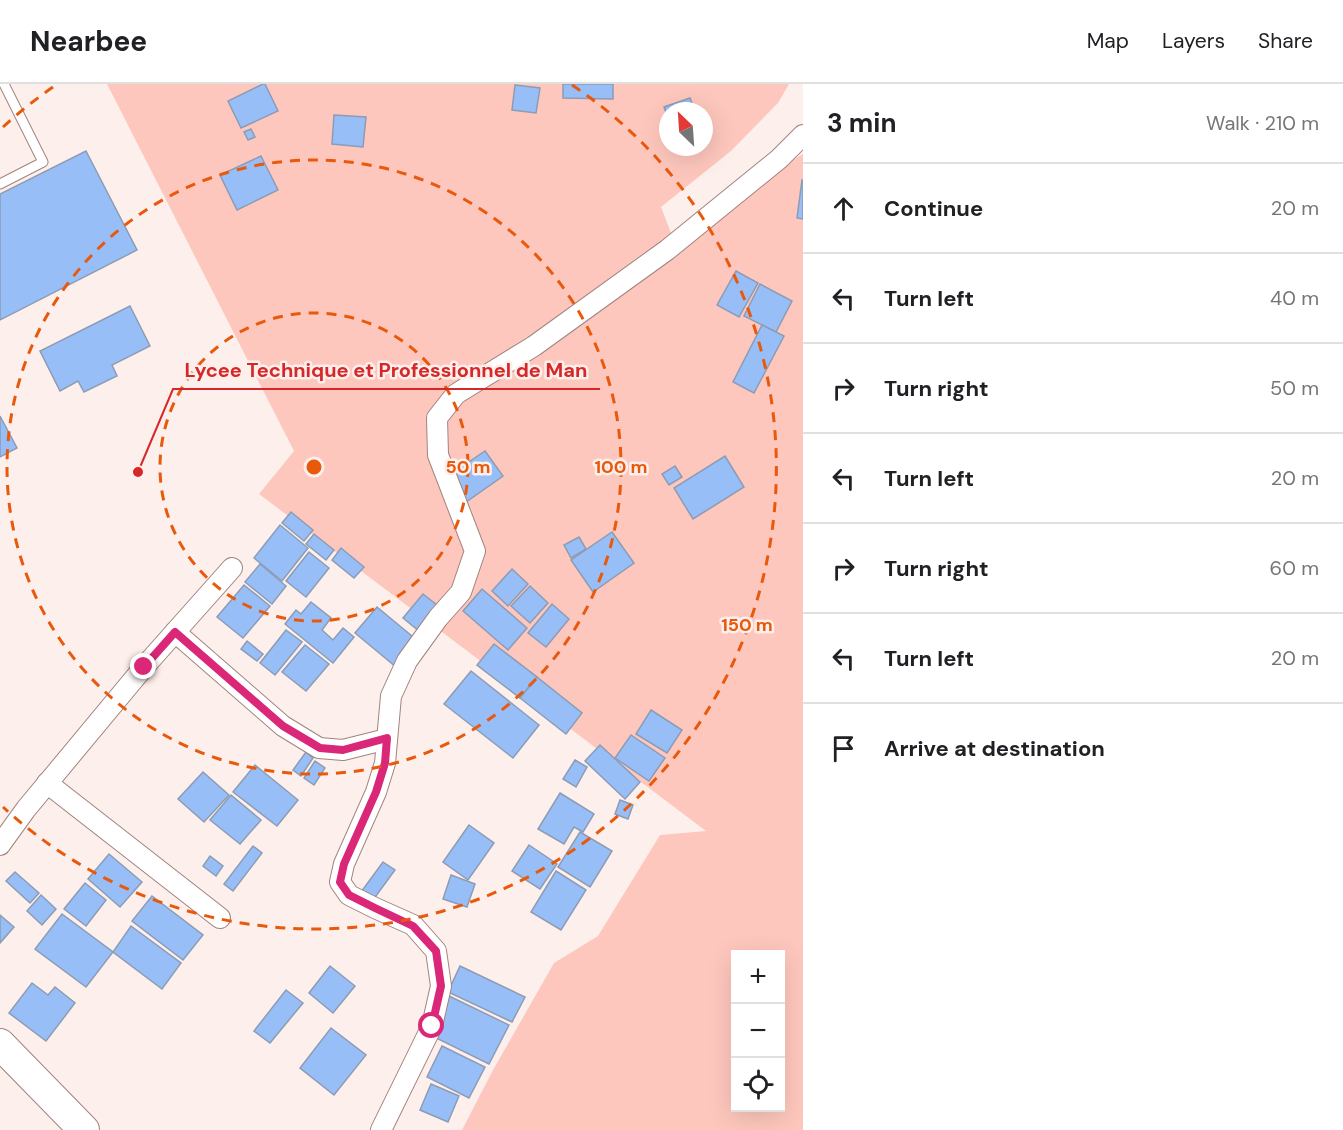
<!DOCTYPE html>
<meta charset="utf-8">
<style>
body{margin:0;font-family:"DM Sans",sans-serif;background:#f6f6f6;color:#202124}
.controls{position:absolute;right:18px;bottom:18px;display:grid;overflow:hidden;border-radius:0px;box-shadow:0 6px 24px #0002}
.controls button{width:54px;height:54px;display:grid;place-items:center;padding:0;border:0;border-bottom:2px solid #e0e0e0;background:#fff;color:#202124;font:30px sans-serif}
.compass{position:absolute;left:659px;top:18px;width:54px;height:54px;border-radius:50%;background:#fff;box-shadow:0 6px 24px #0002;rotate:335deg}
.stop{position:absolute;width:18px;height:18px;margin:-14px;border:4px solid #db2777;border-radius:50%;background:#fff}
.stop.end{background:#db2777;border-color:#fff;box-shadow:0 2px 6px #0008}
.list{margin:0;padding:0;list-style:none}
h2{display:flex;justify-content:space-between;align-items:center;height:78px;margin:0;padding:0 24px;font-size:26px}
h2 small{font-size:20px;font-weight:400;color:#757577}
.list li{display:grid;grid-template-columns:39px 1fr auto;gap:18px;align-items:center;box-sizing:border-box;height:90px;padding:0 24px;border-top:2px solid #e0e0e0}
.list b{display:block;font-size:22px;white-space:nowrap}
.list em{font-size:20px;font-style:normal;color:#757577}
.icon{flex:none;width:33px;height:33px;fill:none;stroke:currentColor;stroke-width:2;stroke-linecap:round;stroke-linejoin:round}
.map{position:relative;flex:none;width:803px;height:1046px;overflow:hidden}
header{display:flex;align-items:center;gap:36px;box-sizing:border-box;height:84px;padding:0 30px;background:#fff;border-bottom:2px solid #e0e0e0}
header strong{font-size:28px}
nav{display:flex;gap:33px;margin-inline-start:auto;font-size:21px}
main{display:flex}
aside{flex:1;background:#fff}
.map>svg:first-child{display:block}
</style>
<header>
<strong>Nearbee</strong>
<nav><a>Map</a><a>Layers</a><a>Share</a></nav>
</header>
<main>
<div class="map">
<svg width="803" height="1046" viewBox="0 0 803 1046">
<rect width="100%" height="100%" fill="#fdefec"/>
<!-- green -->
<path fill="#fec7bd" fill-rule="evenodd" d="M107,0H789L778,19L731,67L661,123L671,149L803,70V1046H462L493,986L554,879L598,852L660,751L706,747L259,410L294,367ZM668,27H704V63H668ZM736,870H780V1024H736Z"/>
<!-- building -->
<g fill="#98bef8" stroke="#8c9cb4" stroke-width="1.5">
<path d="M263,0H265L278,27L241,44L228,17Z"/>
<path d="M563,0H613V15L563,14Z"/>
<path d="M515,1L540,4L536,29L512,26Z"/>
<path d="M690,14L695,27H668V34L664,23Z"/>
<path d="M334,31L366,33L363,63L332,60Z"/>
<path d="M251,45L255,53L248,56L244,48Z"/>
<path d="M86,67L137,166L0,236V110Z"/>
<path d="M261,72L278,106L237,126L220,91Z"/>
<path d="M802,96L803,97V135L797,134Z"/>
<path d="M736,187L758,199L739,233L717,221Z"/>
<path d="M760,200L792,217L776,248L744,232Z"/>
<path d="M130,222L150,262L112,281L117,292L84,308L78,297L60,307L40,267Z"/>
<path d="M762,241L784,252L754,309L733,298Z"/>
<path d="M0,332L17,364L0,373Z"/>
<path d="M485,367L503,392L459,423L441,397Z"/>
<path d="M725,372L744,403L693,435L674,404Z"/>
<path d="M675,382L682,393L669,401L662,390Z"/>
<path d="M291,428L313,446L304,457L282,439Z"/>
<path d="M280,441L308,464L282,497L254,474Z"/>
<path d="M612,448L634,479L593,508L571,476Z"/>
<path d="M314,450L334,466L326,476L306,460Z"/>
<path d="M579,453L586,465L571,474L564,461Z"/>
<path d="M341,464L364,483L354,494L332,476Z"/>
<path d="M309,468L329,484L306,513L286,497Z"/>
<path d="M260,480L286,502L272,520L245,498Z"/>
<path d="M512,485L528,500L508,522L492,507Z"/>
<path d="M244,501L270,522L243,554L217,533Z"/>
<path d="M530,502L548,519L530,539L511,522Z"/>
<path d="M482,505L527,544L508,566L463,527Z"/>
<path d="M423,510L446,528L426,553L403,534Z"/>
<path d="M311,518L331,534L322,546L333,556L343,544L354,553L333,579L285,540L296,526L301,530Z"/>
<path d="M552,520L569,535L546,563L528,549Z"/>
<path d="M377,523L418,557L396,583L355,549Z"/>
<path d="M286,546L302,558L275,591L260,579Z"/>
<path d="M247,557L263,570L257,577L241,565Z"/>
<path d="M494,560L537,593L520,614L477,581Z"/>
<path d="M305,561L329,580L306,607L282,588Z"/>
<path d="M471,587L539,641L513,674L444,620Z"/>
<path d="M537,593L582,629L566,650L520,614Z"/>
<path d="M651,626L682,646L667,669L636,650Z"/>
<path d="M631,651L665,674L649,697L615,674Z"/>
<path d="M600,661L640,698L625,715L585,677Z"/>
<path d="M306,668L313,674L301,692L293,686Z"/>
<path d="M575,676L587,683L576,703L563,695Z"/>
<path d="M315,677L325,684L314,701L304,694Z"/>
<path d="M255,681L298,716L277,742L233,708Z"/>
<path d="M203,688L229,711L204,738L178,715Z"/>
<path d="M560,709L594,730L583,748L574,743L564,760L538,745Z"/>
<path d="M231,711L261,736L240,760L210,736Z"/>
<path d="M620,716L633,721L628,735L615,730Z"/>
<path d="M469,741L494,759L468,796L443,778Z"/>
<path d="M580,748L612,767L590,803L558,783Z"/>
<path d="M529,761L557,780L540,805L512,787Z"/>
<path d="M253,762L262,769L233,807L224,800Z"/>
<path d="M109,770L142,798L120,823L88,795Z"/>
<path d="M210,772L223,782L216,792L203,782Z"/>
<path d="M383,778L395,786L373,816L361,808Z"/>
<path d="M556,787L586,806L561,846L531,828Z"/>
<path d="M15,788L39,809L30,819L6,797Z"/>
<path d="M451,791L475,800L467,823L443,815Z"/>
<path d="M85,799L106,816L86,842L64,825Z"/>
<path d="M41,811L56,825L42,841L27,827Z"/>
<path d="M152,812L203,851L183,876L132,837Z"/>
<path d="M62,830L113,868L86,903L35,865Z"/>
<path d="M0,831L14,843L0,859Z"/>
<path d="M131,842L181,879L162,905L113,868Z"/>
<path d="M330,882L355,902L333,929L309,909Z"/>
<path d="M460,882L525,913L512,938L448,908Z"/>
<path d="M32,899L48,911L55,903L75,919L46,957L9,929Z"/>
<path d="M286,906L303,919L270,959L254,947Z"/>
<path d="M449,912L509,941L489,980L430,951Z"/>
<path d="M331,944L366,971L334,1011L300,984Z"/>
<path d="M442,962L485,983L469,1014L427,993Z"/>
<path d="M431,1000L459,1012L448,1038L420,1026Z"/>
</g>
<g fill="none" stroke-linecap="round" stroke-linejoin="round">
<!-- service casing -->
<g stroke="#a2837e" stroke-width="11">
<path id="service" d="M0,100L43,78L4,0"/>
</g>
<!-- minor casing -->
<g stroke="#a2837e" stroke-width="22">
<g id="minor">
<path d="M175,548L283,642L319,664L343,666L387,655"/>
<path d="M47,699L220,834"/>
<path d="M0,761L26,725L144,583L232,484"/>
<path d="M381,1046L432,942L441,902L436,867L413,841L375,824L349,811L340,798L344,780L376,708L385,679L391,612L407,577L438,534L461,508L475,467L438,371L437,334L456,310L534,262L667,166L779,75L803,51"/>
</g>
</g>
<!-- primary casing -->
<g stroke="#a2837e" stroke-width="32">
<path id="primary" d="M0,960L84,1046"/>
</g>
<!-- service -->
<use href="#service" stroke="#fff" stroke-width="9"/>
<!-- minor -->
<use href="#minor" stroke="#fff" stroke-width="20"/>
<!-- primary -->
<use href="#primary" stroke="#fff" stroke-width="30"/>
</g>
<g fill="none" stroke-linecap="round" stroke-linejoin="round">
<!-- route -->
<path stroke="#db2777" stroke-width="8" d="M144,583L175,548L283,642L320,664L343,666L387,654L385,679L376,708L344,780L340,798L349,811L375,824L413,842L436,867L441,902L432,942"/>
</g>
<!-- distance rings -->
<g fill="none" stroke="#e8590c" stroke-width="3" stroke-dasharray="10 8">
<circle cx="314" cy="383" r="154"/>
<circle cx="314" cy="383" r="307"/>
<path d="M3 43A461 461 0 0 1 56 1M572 1A461 461 0 1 1 3 723"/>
</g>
<circle cx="314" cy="383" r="9" fill="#e8590c" stroke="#fdefec" stroke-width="3"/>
<g font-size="18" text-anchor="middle" font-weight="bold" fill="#e8590c" stroke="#fdefec" stroke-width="5" stroke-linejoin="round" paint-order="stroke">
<text x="468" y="389">50 m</text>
<text x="621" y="389">100 m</text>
<text x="747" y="547">150 m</text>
</g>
<!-- callouts -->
<path fill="none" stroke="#d62828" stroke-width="2" d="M138 388L173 305H600"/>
<circle fill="#d62828" stroke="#fdefec" stroke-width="2" cx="138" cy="388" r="6"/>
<g font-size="20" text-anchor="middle" font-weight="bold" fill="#d62828" stroke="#fdefec" stroke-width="5" stroke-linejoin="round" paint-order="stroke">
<text x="386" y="293">Lycee Technique et Professionnel de Man</text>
</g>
</svg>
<div class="controls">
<button>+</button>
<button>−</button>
<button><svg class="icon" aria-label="locate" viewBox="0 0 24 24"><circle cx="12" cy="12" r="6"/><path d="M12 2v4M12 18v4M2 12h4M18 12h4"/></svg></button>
</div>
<svg class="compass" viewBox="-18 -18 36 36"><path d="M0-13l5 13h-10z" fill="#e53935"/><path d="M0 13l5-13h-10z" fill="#757577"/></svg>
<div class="stop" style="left:432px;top:942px"></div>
<div class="stop end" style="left:144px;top:583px"></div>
</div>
<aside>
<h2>3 min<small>Walk · 210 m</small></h2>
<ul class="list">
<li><svg class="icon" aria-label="ahead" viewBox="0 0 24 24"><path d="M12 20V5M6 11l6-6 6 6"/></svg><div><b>Continue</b></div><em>20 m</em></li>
<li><svg class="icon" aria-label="left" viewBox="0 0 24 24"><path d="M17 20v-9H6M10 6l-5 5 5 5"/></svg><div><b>Turn left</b></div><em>40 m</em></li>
<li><svg class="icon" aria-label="right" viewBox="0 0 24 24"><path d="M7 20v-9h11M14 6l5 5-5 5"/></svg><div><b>Turn right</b></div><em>50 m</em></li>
<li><svg class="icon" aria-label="left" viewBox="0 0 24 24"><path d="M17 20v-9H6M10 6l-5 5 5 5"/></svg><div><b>Turn left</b></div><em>20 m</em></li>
<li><svg class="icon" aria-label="right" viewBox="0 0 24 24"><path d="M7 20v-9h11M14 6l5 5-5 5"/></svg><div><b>Turn right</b></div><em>60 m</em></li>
<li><svg class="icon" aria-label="left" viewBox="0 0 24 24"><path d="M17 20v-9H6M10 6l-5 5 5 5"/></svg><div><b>Turn left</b></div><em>20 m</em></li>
<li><svg class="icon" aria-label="arrive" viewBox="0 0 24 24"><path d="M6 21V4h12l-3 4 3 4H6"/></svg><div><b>Arrive at destination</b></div></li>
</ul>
</aside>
</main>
